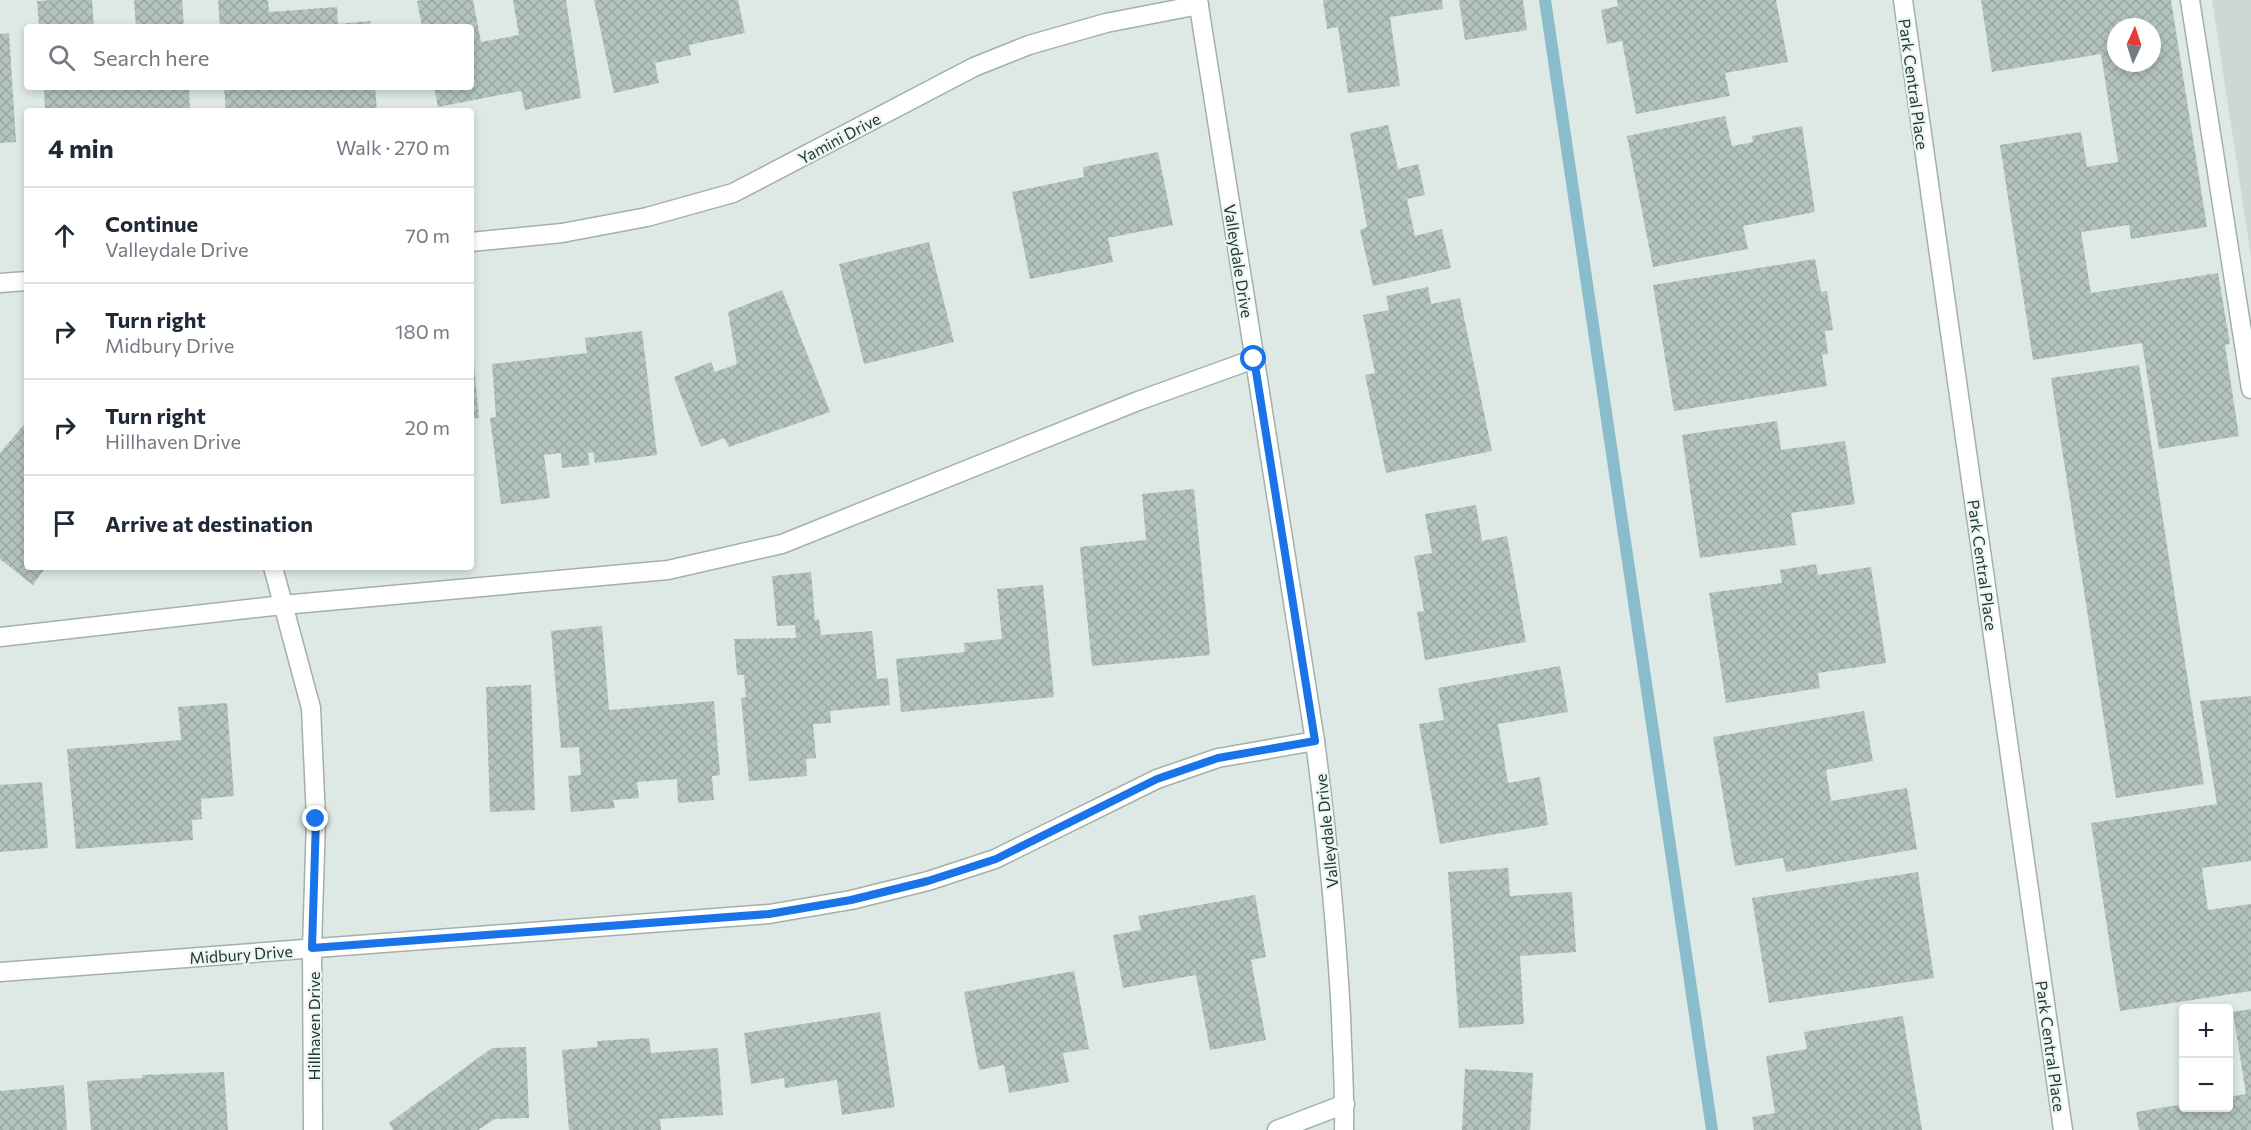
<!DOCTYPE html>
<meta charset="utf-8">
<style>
body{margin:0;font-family:Commissioner,sans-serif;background:#f2f2f3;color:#1f2937}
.controls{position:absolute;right:18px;bottom:18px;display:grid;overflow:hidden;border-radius:6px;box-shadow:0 3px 9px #0003}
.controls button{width:54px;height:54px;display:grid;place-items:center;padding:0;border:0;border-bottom:2px solid #e0e1e3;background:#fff;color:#1f2937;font:30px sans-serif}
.compass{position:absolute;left:2107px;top:18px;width:54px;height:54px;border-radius:50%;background:#fff;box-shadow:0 3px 9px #0003;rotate:3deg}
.stop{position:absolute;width:18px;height:18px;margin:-14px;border:4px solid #1a73e8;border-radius:50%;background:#fff}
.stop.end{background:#1a73e8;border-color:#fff;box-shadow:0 2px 6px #0008}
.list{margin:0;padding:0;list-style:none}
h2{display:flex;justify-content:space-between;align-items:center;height:78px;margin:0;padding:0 24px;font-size:26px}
h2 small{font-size:20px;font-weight:400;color:#747a83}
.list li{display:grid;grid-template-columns:39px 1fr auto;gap:18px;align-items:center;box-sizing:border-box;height:96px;padding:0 24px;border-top:2px solid #e0e1e3}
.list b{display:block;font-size:22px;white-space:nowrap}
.list p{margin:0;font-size:20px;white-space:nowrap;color:#747a83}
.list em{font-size:20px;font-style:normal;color:#747a83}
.icon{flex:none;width:33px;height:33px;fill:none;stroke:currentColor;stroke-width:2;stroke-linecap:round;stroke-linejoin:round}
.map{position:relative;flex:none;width:2251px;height:1130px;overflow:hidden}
.search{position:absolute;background:#fff;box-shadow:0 3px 9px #0003;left:24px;top:24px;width:450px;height:66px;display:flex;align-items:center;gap:15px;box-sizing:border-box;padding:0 21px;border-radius:6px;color:#747a83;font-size:22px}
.panel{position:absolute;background:#fff;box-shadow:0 3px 9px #0003;left:24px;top:108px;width:450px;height:462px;border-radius:6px}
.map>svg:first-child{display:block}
</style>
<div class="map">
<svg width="2251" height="1130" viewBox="0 0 2251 1130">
<defs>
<pattern id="building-cross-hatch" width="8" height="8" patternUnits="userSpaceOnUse" patternTransform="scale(1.5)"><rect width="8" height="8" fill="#b4c3be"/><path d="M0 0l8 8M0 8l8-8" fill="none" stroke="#9aa8a4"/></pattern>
</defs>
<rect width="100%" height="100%" fill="#dee9e5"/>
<!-- built -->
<path fill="#cdd8d4" d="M2212,0H2251V257Z"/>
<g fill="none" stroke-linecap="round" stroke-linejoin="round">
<!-- stream -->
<path stroke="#89bdcb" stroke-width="12" d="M1545,0L1712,1130"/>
</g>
<!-- building -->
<g fill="url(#building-cross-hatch)" fill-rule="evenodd">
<path d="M52,0H92L94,27H39L37,1Z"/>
<path d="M134,0H182L184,27H136Z"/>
<path d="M218,0H268L269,12L337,7L338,24L370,21L371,27H220Z"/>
<path d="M422,0H473L481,42L519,35L513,0H566L581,98L525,110L521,91L438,107L434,87H471V27H422L417,1Z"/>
<path d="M594,0H738L745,33L689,45L691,55L655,63L659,83L614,93Z"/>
<path d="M1323,0H1442L1443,9L1390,17L1400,86L1348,93L1338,27L1327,29Z"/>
<path d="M1459,0H1523L1527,30L1465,40Z"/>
<path d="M1617,0H1776L1788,62L1725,73L1730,96L1636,114L1622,41L1607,44L1601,10L1618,6Z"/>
<path d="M1981,0H2171L2207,227L2131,239L2129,225L2081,232L2091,293L2218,273L2230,344L2225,345L2239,436L2159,449L2142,343L2033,360L2000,145L2081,132L2087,167L2118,162L2101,54L1992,72ZM2116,27H2152V63H2116Z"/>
<path d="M9,33L16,142L0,143V34Z"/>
<path d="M44,87H189L190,111H45Z"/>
<path d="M224,87H375L377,111H226Z"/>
<path d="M1725,116L1732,146L1753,142L1752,136L1802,126L1815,212L1743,226L1748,249L1653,267L1627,136Z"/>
<path d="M1388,125L1398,169L1418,164L1425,195L1407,199L1415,236L1442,229L1451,268L1373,286L1360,230L1367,227L1350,133Z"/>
<path d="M1158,152L1173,225L1108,238L1113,262L1030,279L1012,192L1084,177L1083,167Z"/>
<path d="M929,242L954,342L864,364L839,264Z"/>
<path d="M1815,259L1821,292L1827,291L1833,330L1825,331L1828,354L1822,355L1827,386L1674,411L1653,285Z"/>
<path d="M1428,287L1431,304L1460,298L1492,451L1386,473L1365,375L1375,373L1363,315L1389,310L1386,296Z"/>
<path d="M782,290L830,412L729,447L724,438L701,447L674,377L711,362L715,372L737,364L728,312Z"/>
<path d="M642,331L657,455L595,463L593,452L588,453L590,465L562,468L561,453L544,455L550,498L501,504L490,418L496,417L492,364L587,353L585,338Z"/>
<path d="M473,353L479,418L471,419V354Z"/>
<path d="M2139,365L2204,784L2116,798L2051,378Z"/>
<path d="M27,421V500L24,503L27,506V567H46L33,585L0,559V453Z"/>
<path d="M1777,421L1781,450L1845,441L1855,504L1791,513L1796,545L1700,558L1682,435Z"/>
<path d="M1194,489L1210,655L1092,666L1080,547L1146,540L1142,494Z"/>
<path d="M1476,505L1482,541L1507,536L1526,642L1425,660L1417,612L1424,611L1414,556L1432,553L1425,514Z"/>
<path d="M1816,564L1818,575L1871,567L1886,663L1818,673L1820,688L1726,703L1709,593L1782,583L1780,570Z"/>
<path d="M811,572L815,620L819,619L821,635L872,631L877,679L888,678L890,705L830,711L831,723L813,724L816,758L806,759L807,776L749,781L741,698L746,697L744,675H737L734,639L796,638L795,625L777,626L772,576Z"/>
<path d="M1043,585L1054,697L901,712L896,659L965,652L964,643L1002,639L997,589Z"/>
<path d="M602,626L609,710L714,701L720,775L712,776L714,800L678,803L677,779L637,782L639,798L613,800L615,808L571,812L568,776L581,775L579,747L561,748L551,631Z"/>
<path d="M1560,666L1568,712L1498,724L1508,783L1540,777L1548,825L1440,844L1419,724L1444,720L1438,688Z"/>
<path d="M531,685L535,810L490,812L486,687Z"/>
<path d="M2251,696V861L2202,868L2208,910L2251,904V991L2120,1011L2091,823L2217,804L2200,701Z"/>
<path d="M227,703L234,796L201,799L202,819L192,820L193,840L76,849L67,749L181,740L178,707Z"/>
<path d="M1864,711L1873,761L1826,770L1831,801L1907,788L1917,849L1786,872L1783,858L1735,866L1713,737Z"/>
<path d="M42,782L48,848L0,852V785Z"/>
<path d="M1508,868L1510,896L1572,892L1576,952L1520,956L1524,1024L1459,1028L1448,872Z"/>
<path d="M1918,872L1934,978L1769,1003L1752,898Z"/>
<path d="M1255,895L1266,957L1251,960L1266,1040L1210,1050L1196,975L1123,988L1113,935L1141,930L1138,916Z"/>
<path d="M1074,971L1089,1049L1063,1053L1069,1082L1009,1093L1004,1065L979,1070L964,992Z"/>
<path d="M2251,1009V1130H2139L2136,1112L2184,1104V1108H2228V1097L2246,1094L2233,1012Z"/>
<path d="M880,1012L895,1107L842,1115L837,1080L785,1088L784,1078L751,1084L744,1033Z"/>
<path d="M1903,1016L1922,1130H1754L1752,1117L1775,1113L1766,1056L1807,1049L1804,1032Z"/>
<path d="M649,1038L651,1053L718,1048L723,1115L660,1119L661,1130H569L562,1050L598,1047L597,1041Z"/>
<path d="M526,1047L529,1118L495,1119L478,1130H393L389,1123L492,1048Z"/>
<path d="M1465,1069L1533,1073L1530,1130H1462Z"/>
<path d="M224,1072L228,1130H91L87,1081L143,1078L142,1075Z"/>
<path d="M64,1085L67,1130H0V1091Z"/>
</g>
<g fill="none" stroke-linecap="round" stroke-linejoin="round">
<!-- minor casing -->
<g stroke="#a2b0ac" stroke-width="21">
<g id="minor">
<path d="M1198,0L1315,741C1327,833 1336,923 1341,1015C1342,1054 1345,1092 1344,1130"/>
<path d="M1903,0L2063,1130"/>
<path d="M2190,0L2251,389"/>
<path d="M471,242L562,233L647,217L733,193L974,67L1029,45L1106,23L1199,5"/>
<path d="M0,283L27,281"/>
<path d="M273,567L311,708L316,819L312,948L313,1130"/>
<path d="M0,637L283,605L668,570L782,544L1138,401L1254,359"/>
<path d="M0,972L769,914L851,900L928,881L995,859L1157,779L1218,758L1315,741"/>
<path d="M1277,1130L1345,1104"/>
</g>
</g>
<!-- minor -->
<use href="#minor" stroke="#fff" stroke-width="18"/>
</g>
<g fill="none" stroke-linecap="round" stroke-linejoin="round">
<!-- route -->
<path stroke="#1a73e8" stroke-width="8" d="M316,819L312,948L769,914L851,900L928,881L996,859L1157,779L1218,758L1315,741L1254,359"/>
</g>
<g text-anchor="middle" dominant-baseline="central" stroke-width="4.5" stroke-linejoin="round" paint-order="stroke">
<!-- street labels -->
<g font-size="16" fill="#213733" stroke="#eef6f3">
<text transform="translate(1914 84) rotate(82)">Park Central Place</text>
<text transform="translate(839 138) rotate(-28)">Yamini Drive</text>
<text transform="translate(1239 261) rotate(81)">Valleydale Drive</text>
<text transform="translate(1983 565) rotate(82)">Park Central Place</text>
<text transform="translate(1326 831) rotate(-96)">Valleydale Drive</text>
<text transform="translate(241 954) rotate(-4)">Midbury Drive</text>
<text transform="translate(313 1026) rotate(-90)">Hillhaven Drive</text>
<text transform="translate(2051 1046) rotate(82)">Park Central Place</text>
</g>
</g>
</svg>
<div class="controls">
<button>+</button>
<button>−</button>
</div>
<svg class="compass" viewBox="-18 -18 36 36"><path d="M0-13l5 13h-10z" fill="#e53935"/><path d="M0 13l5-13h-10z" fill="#747a83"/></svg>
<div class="stop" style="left:1254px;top:359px"></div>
<div class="stop end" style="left:316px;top:819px"></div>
<div class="search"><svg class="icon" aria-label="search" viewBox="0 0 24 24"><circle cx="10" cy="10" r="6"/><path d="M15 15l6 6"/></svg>Search here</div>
<section class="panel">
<h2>4 min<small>Walk · 270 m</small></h2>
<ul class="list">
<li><svg class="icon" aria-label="ahead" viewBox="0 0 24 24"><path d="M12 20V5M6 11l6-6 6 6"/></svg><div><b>Continue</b><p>Valleydale Drive</p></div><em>70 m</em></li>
<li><svg class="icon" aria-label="right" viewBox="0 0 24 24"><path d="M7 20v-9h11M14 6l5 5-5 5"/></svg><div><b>Turn right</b><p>Midbury Drive</p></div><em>180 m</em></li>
<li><svg class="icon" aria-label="right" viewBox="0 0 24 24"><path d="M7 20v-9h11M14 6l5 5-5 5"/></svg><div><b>Turn right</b><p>Hillhaven Drive</p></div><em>20 m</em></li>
<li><svg class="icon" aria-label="arrive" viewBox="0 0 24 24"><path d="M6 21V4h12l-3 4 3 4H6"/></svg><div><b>Arrive at destination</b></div></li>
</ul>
</section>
</div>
